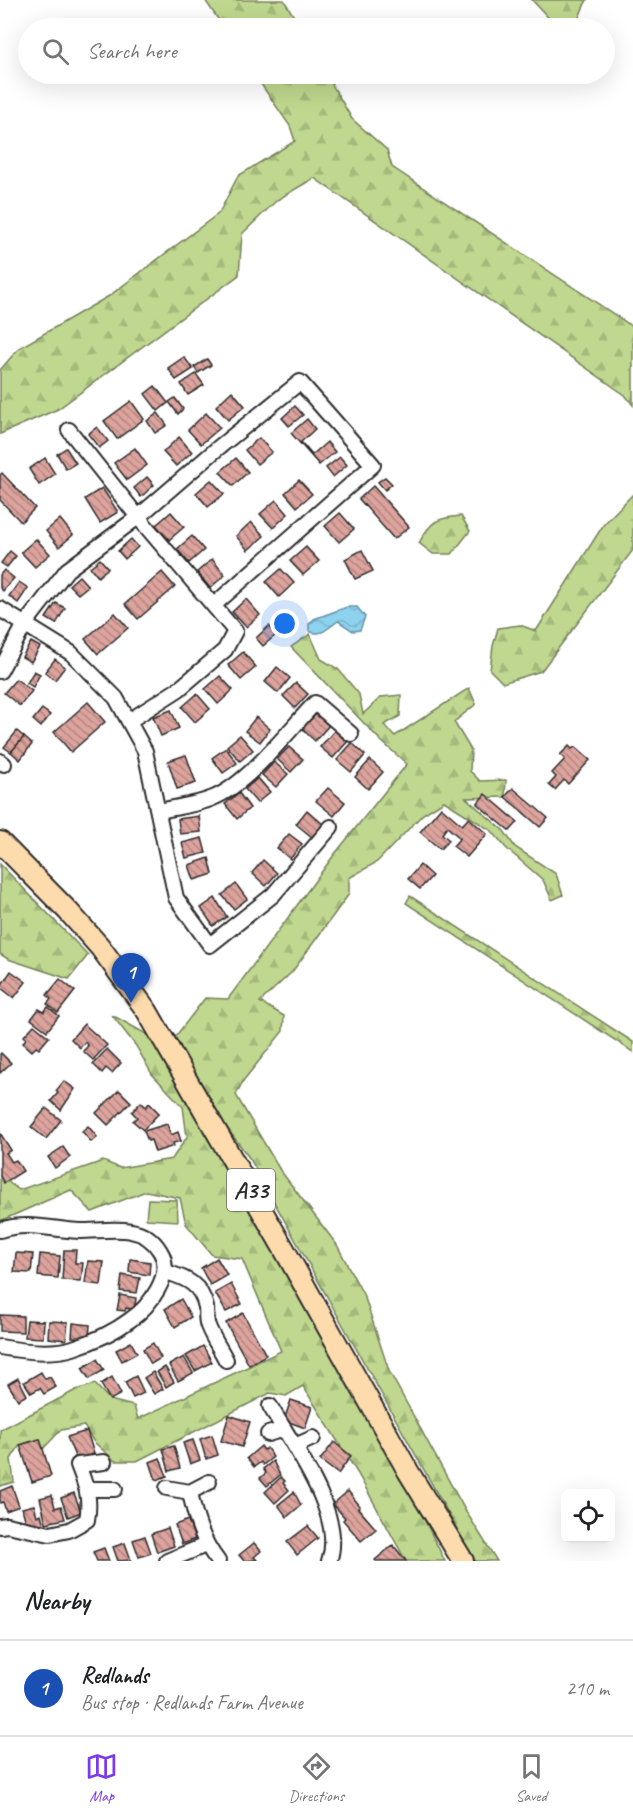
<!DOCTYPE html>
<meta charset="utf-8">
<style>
body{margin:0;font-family:Caveat,sans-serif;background:#f2f2f2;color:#202124}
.controls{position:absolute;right:18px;bottom:18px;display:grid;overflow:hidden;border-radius:9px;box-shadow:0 6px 24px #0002}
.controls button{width:54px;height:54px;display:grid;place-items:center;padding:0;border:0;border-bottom:2px solid #e0e0e0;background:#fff;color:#202124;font:30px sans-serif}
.you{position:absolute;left:285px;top:624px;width:21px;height:21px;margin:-15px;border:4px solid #fff;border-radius:50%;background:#1a73e8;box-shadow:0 0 0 9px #1a73e833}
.badge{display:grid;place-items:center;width:39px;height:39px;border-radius:50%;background:#7c3aed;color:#fff;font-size:20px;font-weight:700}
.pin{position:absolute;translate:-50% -50px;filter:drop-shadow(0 2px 3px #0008)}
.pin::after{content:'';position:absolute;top:32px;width:21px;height:18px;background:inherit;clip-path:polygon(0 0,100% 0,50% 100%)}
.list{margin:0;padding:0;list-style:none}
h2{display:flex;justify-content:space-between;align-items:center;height:78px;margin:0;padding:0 24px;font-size:26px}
h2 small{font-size:20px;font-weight:400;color:#757577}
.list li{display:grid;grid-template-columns:39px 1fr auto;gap:18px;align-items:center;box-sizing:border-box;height:96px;padding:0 24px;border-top:2px solid #e0e0e0}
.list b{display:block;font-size:22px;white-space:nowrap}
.list p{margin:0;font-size:20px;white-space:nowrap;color:#757577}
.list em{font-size:20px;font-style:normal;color:#757577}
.icon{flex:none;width:33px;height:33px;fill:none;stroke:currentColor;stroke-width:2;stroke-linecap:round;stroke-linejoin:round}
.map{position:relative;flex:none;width:633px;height:1561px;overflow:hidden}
.search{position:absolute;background:#fff;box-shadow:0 6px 24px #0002;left:18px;right:18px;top:18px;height:66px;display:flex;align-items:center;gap:15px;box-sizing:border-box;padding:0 21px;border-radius:33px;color:#757577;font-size:22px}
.sheet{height:174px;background:#fff}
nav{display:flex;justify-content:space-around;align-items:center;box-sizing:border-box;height:84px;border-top:2px solid #e0e0e0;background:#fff;font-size:16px;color:#757577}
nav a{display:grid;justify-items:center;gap:3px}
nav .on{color:#7c3aed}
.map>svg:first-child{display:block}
</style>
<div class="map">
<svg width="633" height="1561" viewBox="0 0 633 1561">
<defs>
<pattern id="forest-firs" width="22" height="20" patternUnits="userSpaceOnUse" patternTransform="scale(1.5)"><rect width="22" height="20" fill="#bfd78e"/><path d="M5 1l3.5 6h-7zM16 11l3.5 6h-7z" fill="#a4b97b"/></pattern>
<pattern id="park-crowns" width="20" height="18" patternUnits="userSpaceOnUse" patternTransform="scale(1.5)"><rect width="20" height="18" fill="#bfd78e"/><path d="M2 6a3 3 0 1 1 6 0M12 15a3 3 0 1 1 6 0" fill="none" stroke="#a4b97b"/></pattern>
<pattern id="water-waves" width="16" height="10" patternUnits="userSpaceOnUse" patternTransform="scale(1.5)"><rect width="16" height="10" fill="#8dd2ef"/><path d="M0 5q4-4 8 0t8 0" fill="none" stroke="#7ab4cd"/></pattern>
<pattern id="building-back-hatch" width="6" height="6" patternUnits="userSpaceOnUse" patternTransform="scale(1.5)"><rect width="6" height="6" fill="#dda39d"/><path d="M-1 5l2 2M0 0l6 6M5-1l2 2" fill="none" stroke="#b38580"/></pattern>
</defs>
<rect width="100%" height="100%" fill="#fff"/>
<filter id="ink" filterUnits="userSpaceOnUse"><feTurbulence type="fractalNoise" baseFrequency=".0167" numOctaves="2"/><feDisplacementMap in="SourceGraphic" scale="12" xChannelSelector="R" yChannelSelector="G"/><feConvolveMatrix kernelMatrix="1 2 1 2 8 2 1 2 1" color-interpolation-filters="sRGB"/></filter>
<g filter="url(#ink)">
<!-- forest -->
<g fill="url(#forest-firs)" stroke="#75815c" stroke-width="1.5">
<path d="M205,0H284L301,28H224Z"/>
<path d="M532,0H587C577,16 582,28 558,28Z"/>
<path d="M254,74H326L352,119L387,150L392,167L633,327V405L625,395L314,178L277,200L242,234L239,275L58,409L0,434V370L19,348L109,296L219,213L238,176L295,141L290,126Z"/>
<path d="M633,494V550L541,671L503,683L490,670L493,646L498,628L520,625L536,631L604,524Z"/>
<path d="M461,516L470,531L452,554H433L419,543C431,521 436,518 461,516Z"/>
<path d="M310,634L321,659L338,669L359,694L363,714L381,697L401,695L400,716L384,725L395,736L469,688L476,704L454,722L471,750L470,771L480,781L506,780L505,797L466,798L504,831L515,847L556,874L563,895L552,900L543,880L506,848L492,831L444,801L423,814L377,862L349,878V894L292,972L260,1002L284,1016L283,1031L243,1081L236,1095L280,1170L337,1245L365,1298L389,1371L465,1510L497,1561H475L250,1159L210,1105L175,1037L205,998L228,999L334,855L407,764L380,740L291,647Z"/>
<path d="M0,864L88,955L69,979L8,959L0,954Z"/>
<path d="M410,896L633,1042V1052L406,903Z"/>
<path d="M112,1015L159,1041L406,1483L445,1561H406L358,1474L303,1386L286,1396L270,1393L137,1461H115L94,1442L84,1426L61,1430L43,1449L39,1439L20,1445L11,1459L14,1482L0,1486V1430L76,1390L95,1384L110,1400L134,1406L138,1419L281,1351L242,1259L212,1255L186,1224L180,1198L146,1191L92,1212L71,1190L0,1221V1176L19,1190L103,1161L120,1168L172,1159L187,1137L183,1107L152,1074L136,1046Z"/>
</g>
<!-- park -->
<path fill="url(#park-crowns)" stroke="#75815c" stroke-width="1.5" d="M148,1199L177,1200L178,1221L146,1219Z"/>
<!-- water -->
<path fill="url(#water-waves)" stroke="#668fa1" stroke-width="1.5" d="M347,607H357L365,617L360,630L353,631L338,621C328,628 321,637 309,631V624L314,619Z"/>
<!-- building -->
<g fill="url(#building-back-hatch)" stroke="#2b2b2b" stroke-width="1.5">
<path d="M184,357L193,369L176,380L168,368Z"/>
<path d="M207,359L211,365L198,373L194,367Z"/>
<path d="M196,374L204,385L188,395L181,384Z"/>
<path d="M155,386L168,403L158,411L145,394Z"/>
<path d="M232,391L245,406L228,420L216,406Z"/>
<path d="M175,398L183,409L178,414L169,402Z"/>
<path d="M131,401L144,419L117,439L104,421Z"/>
<path d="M295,406L303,415L289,426L282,418Z"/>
<path d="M158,413L167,425L155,433L147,421Z"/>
<path d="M206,413L220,428L201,444L188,430Z"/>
<path d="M307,419L315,429L301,442L312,455L327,442L335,452L319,465L291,433Z"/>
<path d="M97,427L108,441L99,448L88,434Z"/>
<path d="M179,437L192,452L176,466L163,452Z"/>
<path d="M259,438L272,452L257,464L245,450Z"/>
<path d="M66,448L76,463L66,469L57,454Z"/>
<path d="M135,448L147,465L127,480L114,463Z"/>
<path d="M340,457L347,465L333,477L326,468Z"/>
<path d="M45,458L55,474L39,485L29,469Z"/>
<path d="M236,458L248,472L233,486L220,472Z"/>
<path d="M2,473L35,508L21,522L0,500V475Z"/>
<path d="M147,477L154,485L141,497L134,488Z"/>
<path d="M385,477L392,484L385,490L378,482Z"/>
<path d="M211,480L224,494L208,507L196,493Z"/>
<path d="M299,480L312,494L297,507L285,493Z"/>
<path d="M373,486L409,527L394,539L359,499Z"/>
<path d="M102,488L118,512L100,523L85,499Z"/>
<path d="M276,500L288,514L273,528L260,514Z"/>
<path d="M171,512L184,527L169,540L156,525Z"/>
<path d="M340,513L354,529L339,542L325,526Z"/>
<path d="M60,519L73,535L59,547L46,531Z"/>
<path d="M251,522L264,536L248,550L236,536Z"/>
<path d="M192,536L204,550L189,563L177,549Z"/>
<path d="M36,539L50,554L35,567L21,552Z"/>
<path d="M131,539L138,547L125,559L118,551Z"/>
<path d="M306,547L319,561L303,575L290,561Z"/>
<path d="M362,550L373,571L355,579L345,559Z"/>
<path d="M10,551L16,556L7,567L1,563Z"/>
<path d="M100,559L108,568L98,577L90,567Z"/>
<path d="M212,559L225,575L210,588L197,572Z"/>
<path d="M281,569L294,583L279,597L266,582Z"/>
<path d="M4,570L14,578L3,591L0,588V575Z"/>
<path d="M162,572L175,587L138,619L125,604Z"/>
<path d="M79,576L88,586L78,594L69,585Z"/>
<path d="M19,582L28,588L18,603L9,596Z"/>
<path d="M246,599L260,615L246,627L232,612Z"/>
<path d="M56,603L65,608L56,624L46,618Z"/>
<path d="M115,613L128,628L98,654L85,639Z"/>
<path d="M269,626L277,634L263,646L256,638Z"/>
<path d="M31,642L40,647L31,662L22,657Z"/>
<path d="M243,652L256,667L241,680L228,665Z"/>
<path d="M55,659L65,667L55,680L45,672Z"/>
<path d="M277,667L290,678L278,693L265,682Z"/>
<path d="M34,671L40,674L33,687L27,683Z"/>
<path d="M220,676L233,690L218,704L205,689Z"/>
<path d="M16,679L32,691L20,706L4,693Z"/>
<path d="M296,683L308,694L295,708L283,696Z"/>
<path d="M197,694L210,709L195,722L182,707Z"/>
<path d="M88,702L105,722L71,752L54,732Z"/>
<path d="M42,709L50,715L41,727L33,720Z"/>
<path d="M171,710L179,728L161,736L153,717Z"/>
<path d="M316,712L330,724L315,741L302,729Z"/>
<path d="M256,717L270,729L260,742L245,731Z"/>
<path d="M335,730L348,741L333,758L320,747Z"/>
<path d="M17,731L24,737L11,752L4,747Z"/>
<path d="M240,735L253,750L240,761L227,746Z"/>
<path d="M24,737L32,744L20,760L11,752Z"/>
<path d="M352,743L365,755L351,772L337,760Z"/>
<path d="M569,746L572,749L575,747L590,760L568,784L564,780L555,790L549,785L556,777L552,773L565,759L560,755Z"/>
<path d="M289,747L303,759L291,772L277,759Z"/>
<path d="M226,748L237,763L223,773L212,758Z"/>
<path d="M186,755L196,783L177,789L168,761Z"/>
<path d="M370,760L383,772L368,789L355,777Z"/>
<path d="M274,762L288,774L276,787L262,775Z"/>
<path d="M258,778L270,792L257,803L245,789Z"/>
<path d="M328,788L345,802L334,816L316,801Z"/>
<path d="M513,788L548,818L540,827L505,797Z"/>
<path d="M239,793L250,808L237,819L225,804Z"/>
<path d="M485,794L518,822L510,831L477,804Z"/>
<path d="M441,807L462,825L469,818L487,834L467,857L453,846L460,838L447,827L442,834L449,840L440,849L420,832Z"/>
<path d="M307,810L324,825L313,838L296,824Z"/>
<path d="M199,816L201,832L180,834L178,819Z"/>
<path d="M289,834L302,844L290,859L277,848Z"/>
<path d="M202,838L206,853L186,858L182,843Z"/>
<path d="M209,858L213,874L194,880L189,865Z"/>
<path d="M263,860L277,873L266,886L252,873Z"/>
<path d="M420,865L432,876L420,889L408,879Z"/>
<path d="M236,884L247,899L234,909L222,895Z"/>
<path d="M215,898L227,917L213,926L201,908Z"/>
<path d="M11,971L26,982L14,998L0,987Z"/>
<path d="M60,979L75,991L58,1013L47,1004L51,999L47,995Z"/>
<path d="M48,1007L59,1016L47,1031L31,1019L39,1009L44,1012Z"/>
<path d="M84,1024L107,1045L93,1060L83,1051L88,1046L85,1042L80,1048L71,1039Z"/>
<path d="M34,1025L49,1037L39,1049L36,1047L32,1051L23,1043L26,1038L24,1036Z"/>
<path d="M107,1049L121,1063L112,1073L106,1068L102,1073L93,1064Z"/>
<path d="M1,1053L11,1063L0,1073V1054Z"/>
<path d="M64,1081L75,1089L61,1110L51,1101L58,1093L56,1091Z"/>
<path d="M119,1090L131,1102L108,1125L96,1113Z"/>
<path d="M141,1102L146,1107L149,1103L159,1113L143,1130L133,1121L137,1117L132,1112Z"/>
<path d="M46,1108L61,1120L46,1139L31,1127Z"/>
<path d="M167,1124L171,1135L178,1132L181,1141L173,1143L174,1146L155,1152L151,1140L148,1141L144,1131Z"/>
<path d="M88,1126L97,1137L91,1142L82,1131Z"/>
<path d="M0,1133L11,1150L6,1153L12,1162L16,1160L23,1171L4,1183L0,1176Z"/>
<path d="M63,1147L70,1157L55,1168L48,1157Z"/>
<path d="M64,1250H76L75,1263H83L81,1281L62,1280Z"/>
<path d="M16,1253L33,1254L31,1273L14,1272Z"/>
<path d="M40,1254L60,1256L58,1278L38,1276Z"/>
<path d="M217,1258L227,1275L210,1285L201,1268Z"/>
<path d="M130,1259L150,1262L149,1275L129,1272Z"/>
<path d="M88,1261L104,1262L101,1285L85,1283Z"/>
<path d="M122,1275L140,1278L137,1293L120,1291Z"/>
<path d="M231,1284L242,1304L226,1312L215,1293Z"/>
<path d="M120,1295L136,1298L134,1310L126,1308L125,1311L117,1310Z"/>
<path d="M181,1299L191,1317L175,1327L165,1309Z"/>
<path d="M243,1313L266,1355L249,1365L226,1323Z"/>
<path d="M0,1315L23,1316V1332L0,1331Z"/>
<path d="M27,1320L44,1321L43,1338L25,1337Z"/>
<path d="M49,1321L68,1322L66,1340L48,1338Z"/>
<path d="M73,1323L90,1325L89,1338L72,1337Z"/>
<path d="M131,1342L137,1353L122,1361L116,1350Z"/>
<path d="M153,1343L161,1358L151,1364L143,1349Z"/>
<path d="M203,1346L212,1362L195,1371L186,1356Z"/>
<path d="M184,1357L193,1373L178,1381L169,1365Z"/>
<path d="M97,1359L104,1370L89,1379L82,1368Z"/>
<path d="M165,1367L174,1382L166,1387L157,1372Z"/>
<path d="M41,1372L45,1379L50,1377L56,1387L44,1394L40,1388L31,1393L24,1382Z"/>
<path d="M153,1372L163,1389L154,1394L144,1378Z"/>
<path d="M136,1376L144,1393L133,1398L125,1382Z"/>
<path d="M112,1377L121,1394L110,1400L101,1384Z"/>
<path d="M18,1378L27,1395L18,1400L8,1384Z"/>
<path d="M291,1400L312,1407L305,1428L284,1420Z"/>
<path d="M229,1415L250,1422L242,1447L221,1441Z"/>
<path d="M87,1431L94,1454L76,1459L67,1437Z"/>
<path d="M212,1435L218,1455L206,1459L200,1439Z"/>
<path d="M40,1439L51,1476L32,1482L20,1445Z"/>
<path d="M193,1440L200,1460L190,1464L183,1443Z"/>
<path d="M334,1442L351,1456L338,1474L320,1460Z"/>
<path d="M174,1446L180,1468L169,1471L163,1449Z"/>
<path d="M261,1446L264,1450L267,1448L273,1457L263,1465L261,1462L254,1467L247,1458Z"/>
<path d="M160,1458L167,1476L156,1480L150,1462Z"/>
<path d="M273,1461L280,1475L267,1486L260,1478L266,1473L263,1469Z"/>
<path d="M281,1477L285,1481L283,1483L289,1490L275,1503L265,1492Z"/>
<path d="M12,1486L19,1506L6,1511L3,1502L0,1503V1491Z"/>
<path d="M348,1491L360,1506L358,1508L376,1529L361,1541L343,1520L345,1518L333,1504Z"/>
<path d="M294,1492L301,1505L287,1517L278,1505Z"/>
<path d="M74,1493L81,1512L68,1517L61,1498Z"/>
<path d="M52,1495L55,1508L61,1506L65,1519L46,1523L40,1498Z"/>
<path d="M34,1505L37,1516L41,1514L44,1525L28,1530L22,1508Z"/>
<path d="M188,1520L195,1539L182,1544L175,1525Z"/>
<path d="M308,1526L318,1538L297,1555L287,1542Z"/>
<path d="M168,1528L174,1546L157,1552L151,1534Z"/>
<path d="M145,1536L151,1553L139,1557L133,1540Z"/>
<path d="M125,1543L131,1560L118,1561L113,1547Z"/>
<path d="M254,1543L261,1551L254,1557L257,1560L244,1561L239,1555Z"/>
<path d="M393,1545L406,1561H376L375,1560Z"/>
<path d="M104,1548L109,1561H97L93,1552Z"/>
</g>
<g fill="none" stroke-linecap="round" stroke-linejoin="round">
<!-- minor casing -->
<g stroke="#2b2b2b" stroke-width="18">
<g id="minor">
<path d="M0,609L71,653L116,698L145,751L176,898L210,945L273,895L331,827"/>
<path d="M0,671L25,624L67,570L138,517L69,430"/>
<path d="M129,721L179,689L225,650L235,631L138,517L218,448L300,382L373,465L214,605"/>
<path d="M0,761L4,764"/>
<path d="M159,811C176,807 197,805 213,798C248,784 289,730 315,703L351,734"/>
<path d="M0,1230C28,1221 53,1230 81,1231C96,1231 117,1228 131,1231C144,1233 154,1241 160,1251C175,1274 149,1307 130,1320C114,1332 92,1342 73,1348C51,1355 22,1351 0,1347"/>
<path d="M166,1272C186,1278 201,1284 206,1307C207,1313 205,1319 208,1326C212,1337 220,1348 226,1360"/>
<path d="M270,1406C292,1444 346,1516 329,1561"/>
<path d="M268,1434L284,1429"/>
<path d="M295,1446L313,1438"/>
<path d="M167,1488L190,1492L209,1482"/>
<path d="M87,1489H115"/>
<path d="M190,1492C195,1517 202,1541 218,1561"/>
<path d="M0,1526L7,1525L50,1534L69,1530L87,1520C91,1498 86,1486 78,1465L104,1462"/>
<path d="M167,1561L206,1545"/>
</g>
</g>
<!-- highway casing -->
<g stroke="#2b2b2b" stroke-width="24">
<path id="highway" d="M0,842L68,911L100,947L147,1011L284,1249L408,1471L463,1561"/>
</g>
<!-- minor -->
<use href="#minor" stroke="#fff" stroke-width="14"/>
<!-- highway -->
<use href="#highway" stroke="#fedbac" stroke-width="20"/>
</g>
</g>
<g text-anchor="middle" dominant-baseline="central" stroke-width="4.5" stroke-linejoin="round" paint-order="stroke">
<!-- shield labels -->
<rect fill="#fff" stroke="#6b6b6b" stroke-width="1.5" x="227" y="1169" width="48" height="42" rx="4.5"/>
<g font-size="24" font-weight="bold" fill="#2b2b2b">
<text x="251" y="1190">A33</text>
</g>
</g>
</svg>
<div class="controls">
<button><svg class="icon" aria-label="locate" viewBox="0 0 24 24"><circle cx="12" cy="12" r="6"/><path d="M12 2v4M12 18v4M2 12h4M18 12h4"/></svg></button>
</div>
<div class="you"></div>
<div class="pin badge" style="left:131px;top:1003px;background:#1a4fb4">1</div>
<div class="search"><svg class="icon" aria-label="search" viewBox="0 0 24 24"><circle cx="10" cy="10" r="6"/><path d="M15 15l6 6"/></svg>Search here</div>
</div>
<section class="sheet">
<h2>Nearby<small></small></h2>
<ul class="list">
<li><span class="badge" style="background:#1a4fb4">1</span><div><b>Redlands</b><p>Bus stop · Redlands Farm Avenue</p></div><em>210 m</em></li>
</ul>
</section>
<nav>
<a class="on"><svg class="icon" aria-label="map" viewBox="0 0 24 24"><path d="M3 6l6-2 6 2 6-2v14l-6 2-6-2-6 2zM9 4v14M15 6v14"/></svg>Map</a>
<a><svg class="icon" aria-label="directions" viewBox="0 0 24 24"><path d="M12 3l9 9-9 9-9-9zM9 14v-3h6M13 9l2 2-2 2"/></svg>Directions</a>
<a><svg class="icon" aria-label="saved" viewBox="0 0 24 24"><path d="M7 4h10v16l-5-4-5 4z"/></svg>Saved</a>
</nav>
